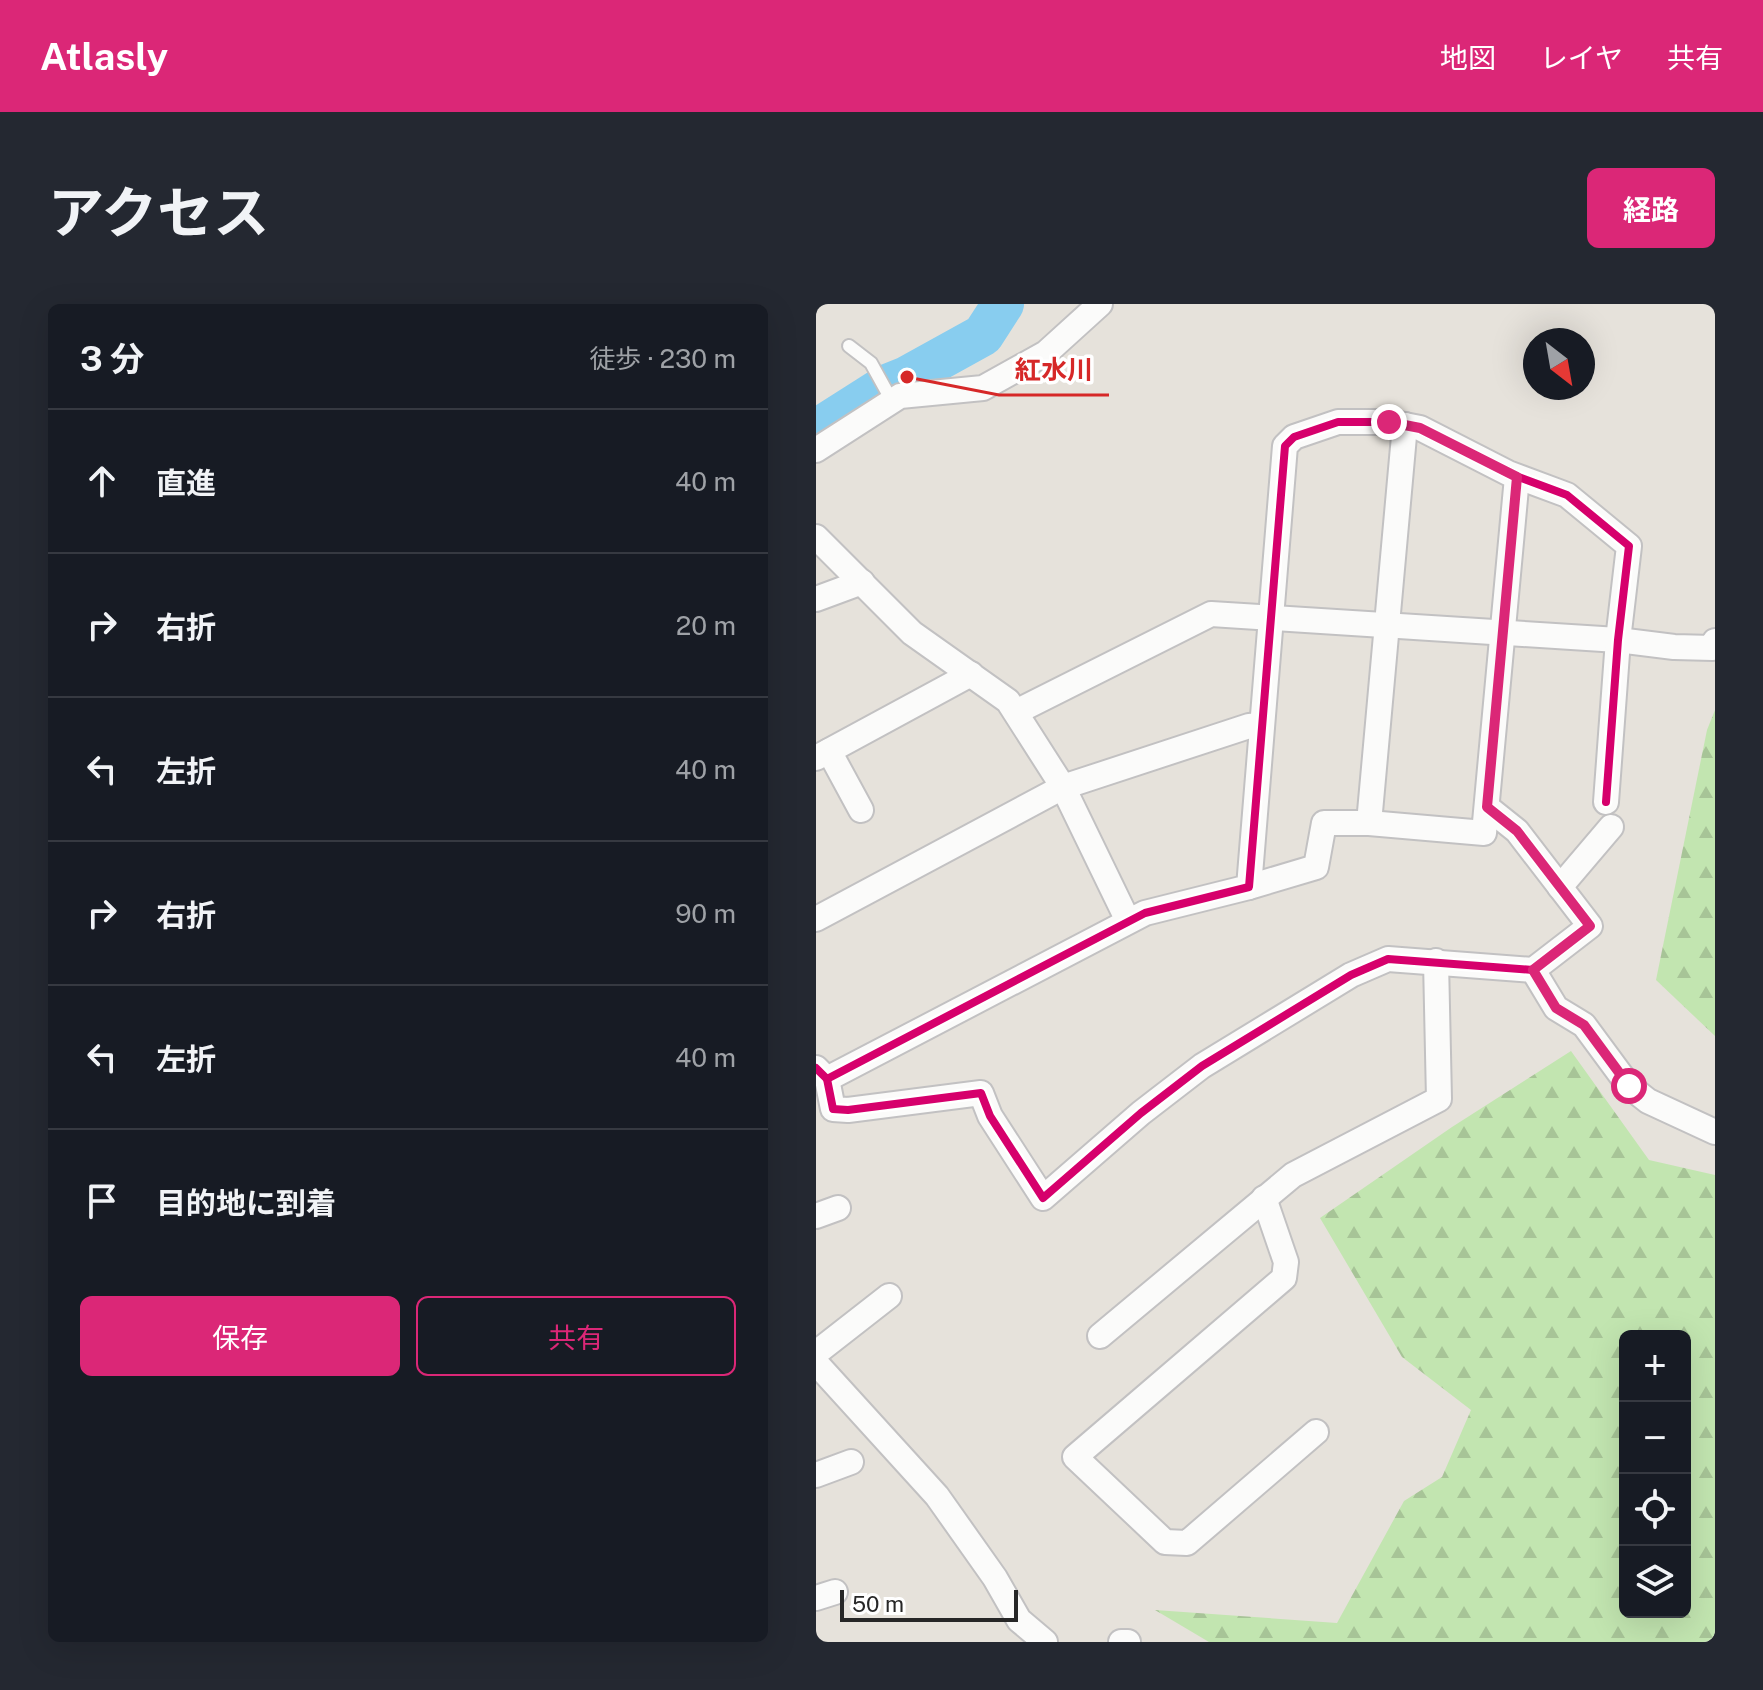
<!DOCTYPE html>
<html lang="ja">
<meta charset="utf-8">
<style>
body{margin:0;font-family:"Public Sans","Noto Sans JP",sans-serif;background:#242831;color:#f1f3f6}
.controls{position:absolute;right:24px;bottom:24px;display:grid;overflow:hidden;border-radius:12px;box-shadow:0 8px 32px #0002}
.controls button{width:72px;height:72px;display:grid;place-items:center;padding:0;border:0;border-bottom:2px solid #363941;background:#171b24;color:#f1f3f6;font:40px sans-serif}
.compass{position:absolute;left:707px;top:24px;width:72px;height:72px;border-radius:50%;background:#171b24;box-shadow:0 8px 32px #0002;rotate:149deg}
.scale{position:absolute;left:24px;bottom:20px;width:178px;box-sizing:border-box;padding-left:8px;border:4px solid #272727;border-top:0;font-size:22px;line-height:28px;white-space:nowrap;color:#272727;-webkit-text-stroke:6px #fff;paint-order:stroke}
.stop{position:absolute;width:24px;height:24px;margin:-18px;border:6px solid #db2777;border-radius:50%;background:#fff}
.stop.end{background:#db2777;border-color:#fff;box-shadow:0 2px 8px #0008}
.list{margin:0;padding:0;list-style:none}
h2{display:flex;justify-content:space-between;align-items:center;height:104px;margin:0;padding:0 32px;font-size:34px}
h2 small{font-size:26px;font-weight:400;color:#9ea1a6}
.list li{display:grid;grid-template-columns:52px 1fr auto;gap:24px;align-items:center;box-sizing:border-box;height:144px;padding:0 32px;border-top:2px solid #363941}
.list b{display:block;font-size:30px;white-space:nowrap}
.list em{font-size:26px;font-style:normal;color:#9ea1a6}
.actions{display:flex;gap:16px;padding:24px 32px}
.actions a{flex:1;padding:18px 0;border:2px solid #db2777;border-radius:12px;text-align:center;font-size:28px;color:#db2777}
.actions .main{background:#db2777;color:#fff}
.icon{flex:none;width:44px;height:44px;fill:none;stroke:currentColor;stroke-width:2;stroke-linecap:round;stroke-linejoin:round}
.map{position:relative;flex:none;width:899px;height:1338px;overflow:hidden;border-radius:12px}
header{display:flex;align-items:center;gap:48px;box-sizing:border-box;height:112px;padding:0 40px;background:#db2777;color:#fff}
header strong{font-size:38px}
nav{display:flex;gap:44px;margin-inline-start:auto;font-size:28px}
.intro{display:flex;align-items:center;justify-content:space-between;box-sizing:border-box;height:192px;padding:0 48px}
h1{margin:0;font-size:56px}
.button{padding:20px 36px;border-radius:12px;background:#db2777;color:#fff;font-size:28px;font-weight:700}
main{display:flex;gap:48px;padding:0 48px}
aside{flex:1;background:#171b24;border-radius:12px;box-shadow:0 8px 32px #0002}
.map>svg:first-child{display:block}
</style>
<header>
<strong>Atlasly</strong>
<nav><a>地図</a><a>レイヤ</a><a>共有</a></nav>
</header>
<div class="intro"><h1>アクセス</h1><a class="button">経路</a></div>
<main>
<aside>
<h2>3 分<small>徒歩 · 230 m</small></h2>
<ul class="list">
<li><svg class="icon" aria-label="ahead" viewBox="0 0 24 24"><path d="M12 20V5M6 11l6-6 6 6"/></svg><div><b>直進</b></div><em>40 m</em></li>
<li><svg class="icon" aria-label="right" viewBox="0 0 24 24"><path d="M7 20v-9h11M14 6l5 5-5 5"/></svg><div><b>右折</b></div><em>20 m</em></li>
<li><svg class="icon" aria-label="left" viewBox="0 0 24 24"><path d="M17 20v-9H6M10 6l-5 5 5 5"/></svg><div><b>左折</b></div><em>40 m</em></li>
<li><svg class="icon" aria-label="right" viewBox="0 0 24 24"><path d="M7 20v-9h11M14 6l5 5-5 5"/></svg><div><b>右折</b></div><em>90 m</em></li>
<li><svg class="icon" aria-label="left" viewBox="0 0 24 24"><path d="M17 20v-9H6M10 6l-5 5 5 5"/></svg><div><b>左折</b></div><em>40 m</em></li>
<li><svg class="icon" aria-label="arrive" viewBox="0 0 24 24"><path d="M6 21V4h12l-3 4 3 4H6"/></svg><div><b>目的地に到着</b></div></li>
</ul>
<div class="actions"><a class="main">保存</a><a>共有</a></div>
</aside>
<div class="map">
<svg width="899" height="1338" viewBox="0 0 899 1338">
<defs>
<pattern id="forest-firs" width="22" height="20" patternUnits="userSpaceOnUse" patternTransform="scale(2)"><rect width="22" height="20" fill="#c2e5b0"/><path d="M5 1l3.5 6h-7zM16 11l3.5 6h-7z" fill="#a7c497"/></pattern>
</defs>
<rect width="100%" height="100%" fill="#e6e2db"/>
<!-- forest -->
<g fill="url(#forest-firs)" fill-rule="evenodd">
<path d="M899,406V732L840,676L891,426Z"/>
<path d="M755,747L833,856L899,871V1338H393L339,1306L521,1319L588,1197L626,1173L655,1106L586,1053L504,914L636,823ZM809,1032H869V1308H809Z"/>
</g>
<g fill="none" stroke-linecap="round" stroke-linejoin="round">
<!-- river -->
<path stroke="#88cdef" stroke-width="42" d="M0,126L71,81L91,73L167,31L187,0"/>
<!-- lane casing -->
<g stroke="#c2c1c2" stroke-width="16">
<path id="lane" d="M33,42L55,59L76,97"/>
</g>
<!-- street casing -->
<g stroke="#c2c1c2" stroke-width="28">
<g id="street">
<path d="M0,146L84,92L167,84L230,49L284,0"/>
<path d="M0,233L96,329L192,397L247,483L312,617"/>
<path d="M0,295L46,278"/>
<path d="M200,408L395,310L802,336L858,343L897,344L899,337"/>
<path d="M13,447L45,506"/>
<path d="M0,454L155,370"/>
<path d="M553,519L589,121"/>
<path d="M433,583L500,563L508,519H553L668,529L701,173"/>
<path d="M744,583L795,523"/>
<path d="M0,615L247,483L433,422L446,421"/>
<path d="M717,666L740,704L768,721L813,782L832,797L899,828"/>
<path d="M0,764L11,775L329,609L433,583L469,142L478,133L522,118H573L604,124L692,169L751,191L813,242L802,336L790,498"/>
<path d="M11,775L17,805L32,806L165,789L174,812L227,894L325,809L386,762L535,671L572,655L717,666L774,622L701,527L671,503"/>
<path d="M448,894L470,958L468,974L259,1153L349,1238L371,1239L500,1128"/>
<path d="M0,912L22,904"/>
<path d="M284,1032L477,871L623,795L620,657"/>
<path d="M0,1049L73,992"/>
<path d="M0,1059L121,1192L179,1274L203,1316L229,1338"/>
<path d="M0,1171L35,1158"/>
<path d="M0,1294L19,1288"/>
<path d="M305,1338H312"/>
</g>
</g>
<!-- lane -->
<use href="#lane" stroke="#fbfbfa" stroke-width="12"/>
<!-- street -->
<use href="#street" stroke="#fbfbfa" stroke-width="24"/>
<!-- cycleway casing -->
<g stroke="#fff" stroke-width="13">
<g id="cycleway">
<path d="M0,764L11,775L329,609L433,583L469,142L478,133L522,118H573L604,124L692,169L751,191L813,242L802,336L790,498"/>
<path d="M11,775L17,805L32,806L165,789L174,812L227,894L325,809L386,762L535,671L572,655L717,666L774,622L701,527L671,503"/>
</g>
</g>
<!-- cycleway -->
<use href="#cycleway" stroke="#d6006c" stroke-width="8"/>
</g>
<g fill="none" stroke-linecap="round" stroke-linejoin="round">
<!-- route -->
<path stroke="#db2777" stroke-width="10" d="M573,118L604,124L701,173L671,503L701,527L774,622L717,666L740,704L768,721L813,782"/>
</g>
<!-- callouts -->
<path fill="none" stroke="#d62828" stroke-width="3" d="M91 73L183 91H293"/>
<circle fill="#d62828" stroke="#fff" stroke-width="3" cx="91" cy="73" r="8"/>
<g font-size="26" text-anchor="middle" font-weight="bold" fill="#d62828" stroke="#fff" stroke-width="7" stroke-linejoin="round" paint-order="stroke">
<text x="238" y="75">紅水川</text>
</g>
</svg>
<div class="controls">
<button>+</button>
<button>−</button>
<button><svg class="icon" aria-label="locate" viewBox="0 0 24 24"><circle cx="12" cy="12" r="6"/><path d="M12 2v4M12 18v4M2 12h4M18 12h4"/></svg></button>
<button><svg class="icon" aria-label="layers" viewBox="0 0 24 24"><path d="M12 4l9 5-9 5-9-5zM3 14l9 5 9-5"/></svg></button>
</div>
<svg class="compass" viewBox="-18 -18 36 36"><path d="M0-13l5 13h-10z" fill="#e53935"/><path d="M0 13l5-13h-10z" fill="#9ea1a6"/></svg>
<div class="scale">50 m</div>
<div class="stop" style="left:813px;top:782px"></div>
<div class="stop end" style="left:573px;top:118px"></div>
</div>
</main>
